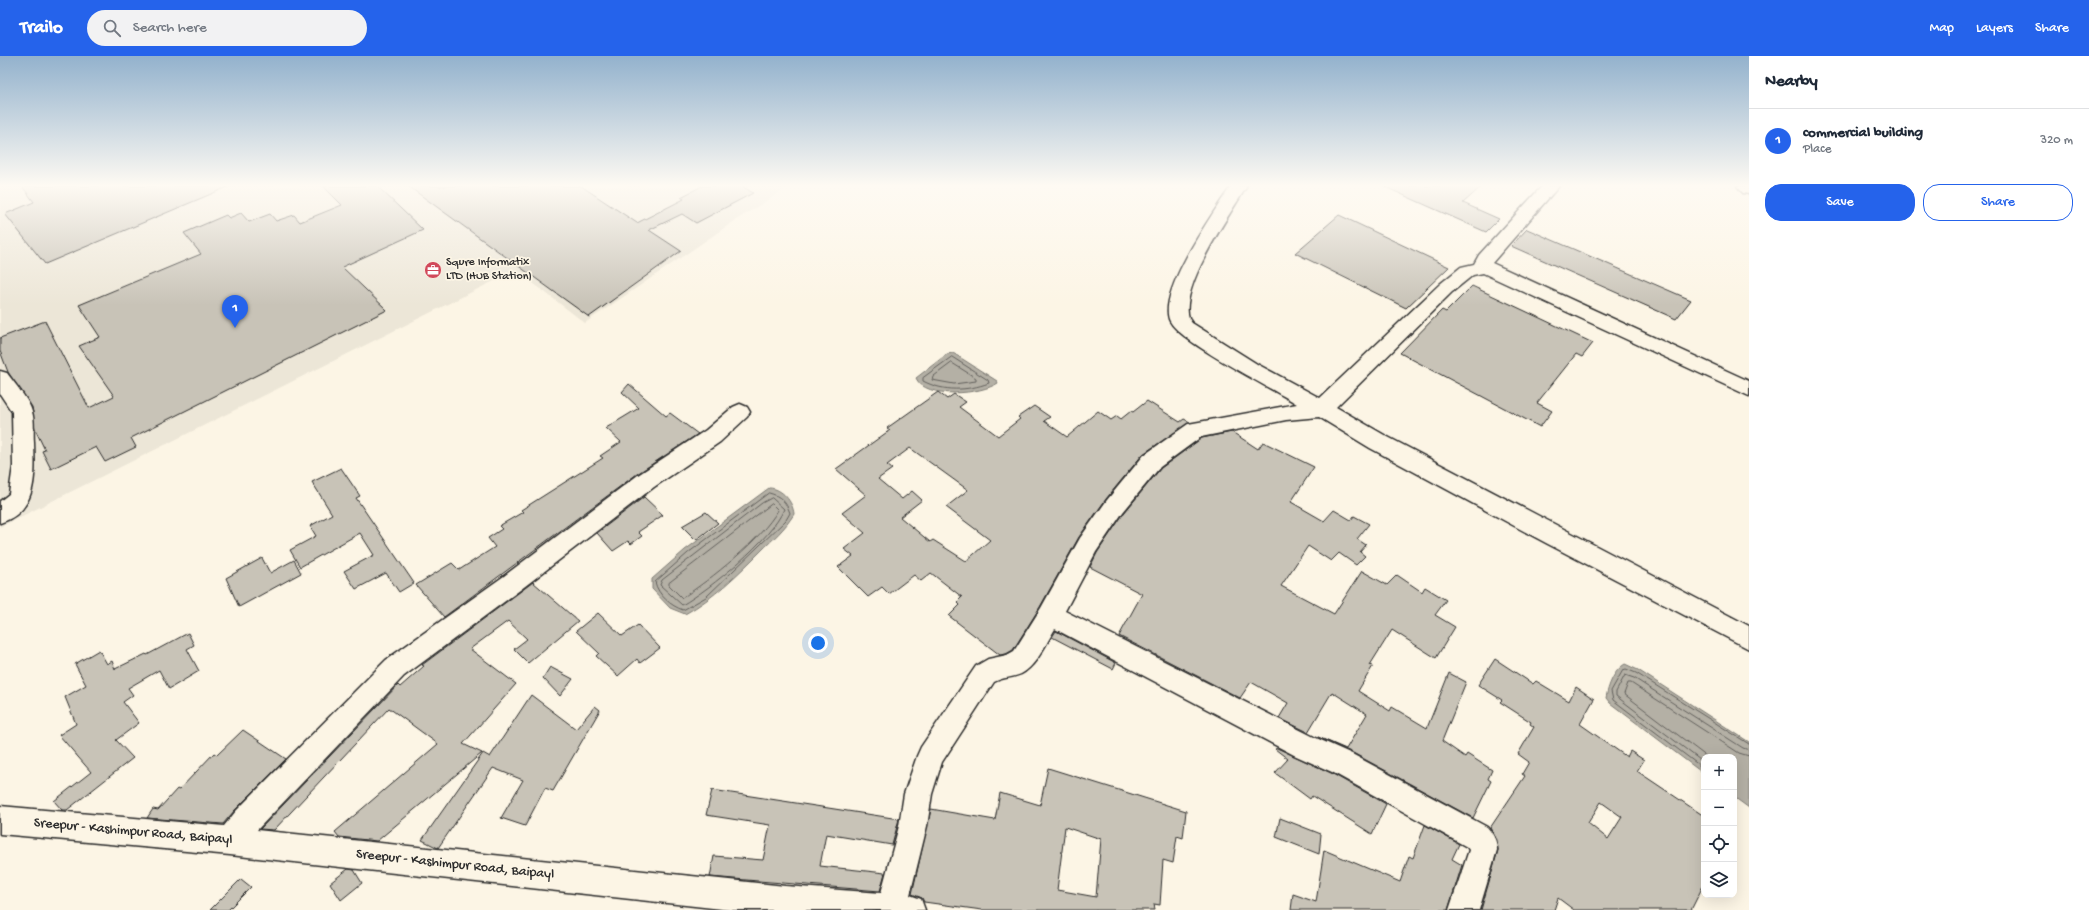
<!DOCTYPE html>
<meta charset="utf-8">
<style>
body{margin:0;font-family:"Gochi Hand",sans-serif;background:#f2f2f3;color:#1f2937}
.controls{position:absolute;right:12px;bottom:12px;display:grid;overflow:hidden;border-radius:8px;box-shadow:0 4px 16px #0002}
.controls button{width:36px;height:36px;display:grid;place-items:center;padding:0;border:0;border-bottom:1px solid #e0e1e3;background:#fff;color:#1f2937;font:20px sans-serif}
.you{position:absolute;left:818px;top:587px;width:14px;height:14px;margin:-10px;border:3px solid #fff;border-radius:50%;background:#1a73e8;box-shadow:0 0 0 6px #1a73e833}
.badge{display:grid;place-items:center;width:26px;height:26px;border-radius:50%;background:#2563eb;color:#fff;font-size:13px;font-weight:700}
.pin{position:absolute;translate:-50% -33px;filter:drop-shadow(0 1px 2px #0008)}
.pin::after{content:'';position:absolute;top:21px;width:14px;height:12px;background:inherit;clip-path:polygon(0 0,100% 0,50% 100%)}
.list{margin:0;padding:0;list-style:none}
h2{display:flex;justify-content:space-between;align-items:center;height:52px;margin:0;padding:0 16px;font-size:17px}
h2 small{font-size:13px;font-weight:400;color:#747a83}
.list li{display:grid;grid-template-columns:26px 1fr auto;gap:12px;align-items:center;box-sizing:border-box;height:64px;padding:0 16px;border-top:1px solid #e0e1e3}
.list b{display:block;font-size:15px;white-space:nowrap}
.list p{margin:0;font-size:13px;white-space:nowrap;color:#747a83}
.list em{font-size:13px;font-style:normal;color:#747a83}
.actions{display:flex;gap:8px;padding:12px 16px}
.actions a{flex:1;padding:9px 0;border:1px solid #2563eb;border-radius:16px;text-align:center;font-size:14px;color:#2563eb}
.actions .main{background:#2563eb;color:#fff}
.icon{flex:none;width:22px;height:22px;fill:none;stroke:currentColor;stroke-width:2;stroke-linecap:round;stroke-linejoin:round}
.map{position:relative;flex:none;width:1749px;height:854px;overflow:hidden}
header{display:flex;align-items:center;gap:24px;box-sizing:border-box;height:56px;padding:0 20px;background:#2563eb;color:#fff}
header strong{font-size:19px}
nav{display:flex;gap:22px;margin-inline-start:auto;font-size:14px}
.search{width:280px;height:36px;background:#f2f2f3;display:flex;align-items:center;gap:10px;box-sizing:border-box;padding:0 14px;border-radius:22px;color:#747a83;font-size:15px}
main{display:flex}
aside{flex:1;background:#fff}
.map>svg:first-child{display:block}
</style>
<header>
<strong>Trailo</strong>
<div class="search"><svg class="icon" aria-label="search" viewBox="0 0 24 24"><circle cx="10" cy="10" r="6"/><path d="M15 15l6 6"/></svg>Search here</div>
<nav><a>Map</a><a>Layers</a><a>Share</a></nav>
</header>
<main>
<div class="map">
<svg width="1749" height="854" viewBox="0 0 1749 854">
<rect width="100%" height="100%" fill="#fcf5e5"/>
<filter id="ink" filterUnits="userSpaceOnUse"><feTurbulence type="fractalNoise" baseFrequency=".025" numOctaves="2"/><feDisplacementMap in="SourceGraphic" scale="8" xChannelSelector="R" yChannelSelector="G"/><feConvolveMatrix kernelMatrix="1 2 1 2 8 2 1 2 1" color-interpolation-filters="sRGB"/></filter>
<g filter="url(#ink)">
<!-- built -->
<path fill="#ece6d7" d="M0,130H790L736,164L585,267L516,214L0,471Z"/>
<!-- water -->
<g fill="#b4b0a5" stroke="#7d7b74">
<path d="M953,297L997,325L998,327C982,338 925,344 916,322L947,298Z"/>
<path d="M769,432C782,432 793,446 794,458C785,473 773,483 761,495C737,519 714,542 685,558L670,552L652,533V523L685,494Z"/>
<path d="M1625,608L1638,614L1749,686V752L1734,741V701H1704V718L1610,647L1606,642C1608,630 1614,614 1625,608Z"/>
</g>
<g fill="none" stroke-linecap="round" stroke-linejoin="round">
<!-- shore -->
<g stroke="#62605c" stroke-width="1">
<path d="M952,301L988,324L989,327C967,335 944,336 923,325V322Z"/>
<path d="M952,307L976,322V325L954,328L932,324L933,321Z"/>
<path d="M769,437C781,440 786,446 790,457L786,464L706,541L683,554C671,550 658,539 655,526L688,497Z"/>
<path d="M772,442L784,453C772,483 710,533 682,549L660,529L662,524L762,447Z"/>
<path d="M772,448L778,454C761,484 711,523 682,542L669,529V527Z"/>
<path d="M1707,701L1624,638L1628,627H1631L1739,697L1749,700"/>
<path d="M1704,707L1616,640V636L1625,619L1634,622L1743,692L1749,694"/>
<path d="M1704,713L1613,644L1611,635L1623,614L1626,613L1636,617L1749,688"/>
</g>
</g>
<!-- building -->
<g fill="#c8c3b7" stroke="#2b2b2b" fill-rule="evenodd">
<path d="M22,130H230L45,208L5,158L34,146Z"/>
<path d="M323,130H377L423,174L342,211L387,254L131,382L136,391L105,406L96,391L51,413L42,395L45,394L35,373L32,351L8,316L0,295V282L45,265L89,352L114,340L79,290L100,281L79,249L201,198L184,177L226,159L229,162L241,157L249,166L270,158L276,165L294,159L300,166L342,149Z"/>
<path d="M408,130H581L637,167L684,143L681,141L702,130H742L753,137L696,167L682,158L649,174L681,195L589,261Z"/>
<path d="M1383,130H1482L1463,147L1499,163L1486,176Z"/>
<path d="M1339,159L1449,211L1406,252L1295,197Z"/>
<path d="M1527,173L1691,244L1676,263L1511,190Z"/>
<path d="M1472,230L1593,287L1582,301L1576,298L1537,347L1552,355L1540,371L1400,297L1442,254L1446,256Z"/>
<path d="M629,328L666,360L670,357L698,378L637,418L444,561L416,529L452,507L459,514L495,491L488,482L502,473L499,470L523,456L521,454L603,402L600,400L621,386L606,372L639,352L622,336Z"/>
<path d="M938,336L947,343L954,338L966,346L959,351L998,380L1020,363L1018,361L1034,350L1050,361L1044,365L1067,381L1098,355L1111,364L1117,360L1121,363L1131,355L1133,356L1147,345L1180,366L1184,363L1190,366L1143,398L1106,443L1079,481L1040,551L1013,594L1006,598L1000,599L949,560L960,549L957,546L962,541L931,517L921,525L914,519L889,538L882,531L868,541L838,511L853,500L844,493L865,477L842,457L866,439L836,413L890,374L887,372ZM910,392L968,434L946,451L990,484L966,505L933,484L930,486L900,461L922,444L912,435L902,443L878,423L892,413L887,409Z"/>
<path d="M1232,376L1258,393L1263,386L1314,411L1291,446L1324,465L1334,454L1351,464L1354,460L1369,468L1357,483L1366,489L1360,496L1365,500L1356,509L1339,497L1331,505L1308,490L1281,530L1334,558L1362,515L1387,529L1397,519L1422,536L1425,531L1446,544L1435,559L1455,571L1436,602L1392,574L1370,609L1373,610L1358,635L1390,655L1392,651L1427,672L1449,617L1466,626L1442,685L1465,701L1467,698L1492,714L1488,723L1491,725L1473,762L1353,697L1318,681L1346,693L1367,658L1332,636L1308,676L1279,662L1288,647L1251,626L1240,642L1119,580L1142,538L1090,511L1097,497L1124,457L1161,412L1202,382Z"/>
<path d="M341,412L360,440L356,442L414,527L399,536L386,517L356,533L344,515L374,499L360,477L300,511L290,494L316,480L310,470L332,458L312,426Z"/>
<path d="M644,441L663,459L638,476L642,480L631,488L628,485L613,495L597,477Z"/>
<path d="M706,456L718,467L696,484L682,470Z"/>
<path d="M262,502L270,517L294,504L301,517L239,551L226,522Z"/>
<path d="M533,526L578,565L528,607L514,593L527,583L508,565L470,593L516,628L463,688L482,697L377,785L339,781L335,776L438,688L389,652L274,774L260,773L398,629L400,631L424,610L422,609Z"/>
<path d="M598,557L622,580L638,569L660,592L640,607L637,603L618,620L596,600L599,597L576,575Z"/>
<path d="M1056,575L1116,607L1113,613L1052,581Z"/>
<path d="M188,577L194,589L187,593L199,615L169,633L159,614L128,632L133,639L123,646L139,667L116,684L133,702L67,754H62L54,745L91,716L59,679L76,668L65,641L86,629L75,608L99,594L107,608L112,605L115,613L146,598L147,599Z"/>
<path d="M1495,603L1533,628L1536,625L1569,645L1576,631L1594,643L1580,668L1627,701L1630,695L1644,704L1637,715L1704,760V828L1691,854H1574L1558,842L1554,854H1481L1498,794L1497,784L1490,772L1525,720L1522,718L1529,706L1518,698L1534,671L1530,668L1531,666L1500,646L1502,644L1478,629ZM1601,746L1622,761L1608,783L1588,767Z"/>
<path d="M550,611L573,623L560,640L543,622Z"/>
<path d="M531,639L576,673L595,650L600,654L553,735L545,732L525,770L501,762L523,724L493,712L438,792L422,784L483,697L490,701Z"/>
<path d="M243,674L286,703L235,754L223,768L147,762L153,753L158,754L177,733L179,734L214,697L217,699Z"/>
<path d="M1277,692L1331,717L1386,748L1372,778L1312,740L1310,743L1275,717L1288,703L1275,693Z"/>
<path d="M1048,712L1186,755L1183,782L1177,780L1173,807L1163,804L1160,849L1154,848L1155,854H982L924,846L922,842L912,838L931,753L995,764L1000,737L1040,749ZM1065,771L1101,783L1096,841L1057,834Z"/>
<path d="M712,734L899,763L892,789L826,778L820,810L885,817L880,835L710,821L714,800L763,804L770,769L706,759Z"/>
<path d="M1280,762L1321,778L1319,798L1276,781Z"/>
<path d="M1425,769L1459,788L1452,803L1462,809L1448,854H1291L1293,838L1316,846L1324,794L1400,826L1409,800L1413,802Z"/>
<path d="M348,813L354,814L362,827L341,844L330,827Z"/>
<path d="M241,823L251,831L228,854H210Z"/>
</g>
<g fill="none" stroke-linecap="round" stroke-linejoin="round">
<!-- minor casing -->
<g stroke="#2b2b2b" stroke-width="3">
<g id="minor">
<path d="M1231,130H1247C1232,155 1171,242 1192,267L1257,308L1320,342L1440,228L1461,211L1474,208L1479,199L1542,130H1559L1492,207L1749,325V340L1483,217L1473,219L1452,236L1336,351L1386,380L1749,570V593L1546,487L1370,392L1319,361L1286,364L1201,381L1160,411L1123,456L1096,496L1065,555L1314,681L1352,698L1487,771C1493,778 1497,784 1497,794L1479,854H1449L1469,794L1467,791L1332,716L1294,699L1055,573C1045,589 1037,609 1021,618C1012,622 1003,621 994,626L942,706L932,738L927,770L910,839L921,843L925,854H731L230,799L0,778V750L224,770L236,755L386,604L504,520L638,419L706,374L733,351L740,348L747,351L750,356L747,361L720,386L654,431L520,534L404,620L257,774L785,830L881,837L899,770L904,738L917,700L921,691L976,610L988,603L1007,599L1014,595L1041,552L1080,482L1107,444L1144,399L1188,368L1297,348C1274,333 1176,285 1169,263C1159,233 1214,156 1231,130Z"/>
<path d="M1737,130H1749V138L1743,137Z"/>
<path d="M0,315L7,317C14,327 30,345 32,356C35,365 33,377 34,387C35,419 38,455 0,467V445L9,438L13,410L12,356L0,338Z"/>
</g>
</g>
<!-- minor -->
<use href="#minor" fill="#fcf5e5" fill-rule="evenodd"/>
</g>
</g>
<!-- sky -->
<linearGradient id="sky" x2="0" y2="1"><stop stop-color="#93b2cd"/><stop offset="0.52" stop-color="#fefaf3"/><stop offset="1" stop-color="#fefaf3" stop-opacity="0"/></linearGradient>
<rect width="1749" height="249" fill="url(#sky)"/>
<!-- icons -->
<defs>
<g id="office-disc" transform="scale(0.9)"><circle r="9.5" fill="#d1495b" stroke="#fcf5e5"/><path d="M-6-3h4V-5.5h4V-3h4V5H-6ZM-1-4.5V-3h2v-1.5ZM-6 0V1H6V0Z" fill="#fff"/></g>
</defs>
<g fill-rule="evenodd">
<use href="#office-disc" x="433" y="214"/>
</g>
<g text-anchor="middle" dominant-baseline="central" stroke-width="3.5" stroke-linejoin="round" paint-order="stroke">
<!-- poi labels -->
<g font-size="12" fill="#2b2b2b" stroke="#fcf5e5" text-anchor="start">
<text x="446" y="207">Squre Informatix<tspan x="446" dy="14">LTD (HUB Station)</tspan></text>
</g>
<!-- near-street labels -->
<g font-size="14" fill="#2b2b2b" stroke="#fcf5e5">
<text transform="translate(133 776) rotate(5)">Sreepur - Kashimpur Road, Baipayl</text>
<text transform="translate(455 809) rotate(6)">Sreepur - Kashimpur Road, Baipayl</text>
</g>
</g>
</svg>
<div class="controls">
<button>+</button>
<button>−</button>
<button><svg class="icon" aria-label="locate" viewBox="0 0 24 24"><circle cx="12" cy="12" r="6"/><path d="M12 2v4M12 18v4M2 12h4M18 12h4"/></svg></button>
<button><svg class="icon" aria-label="layers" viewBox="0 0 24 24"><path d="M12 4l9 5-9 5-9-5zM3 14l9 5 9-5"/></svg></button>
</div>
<div class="you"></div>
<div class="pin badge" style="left:235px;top:272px">1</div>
</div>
<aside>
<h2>Nearby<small></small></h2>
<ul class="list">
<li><span class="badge">1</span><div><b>commercial building</b><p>Place</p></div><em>320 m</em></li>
</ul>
<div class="actions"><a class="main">Save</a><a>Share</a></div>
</aside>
</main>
